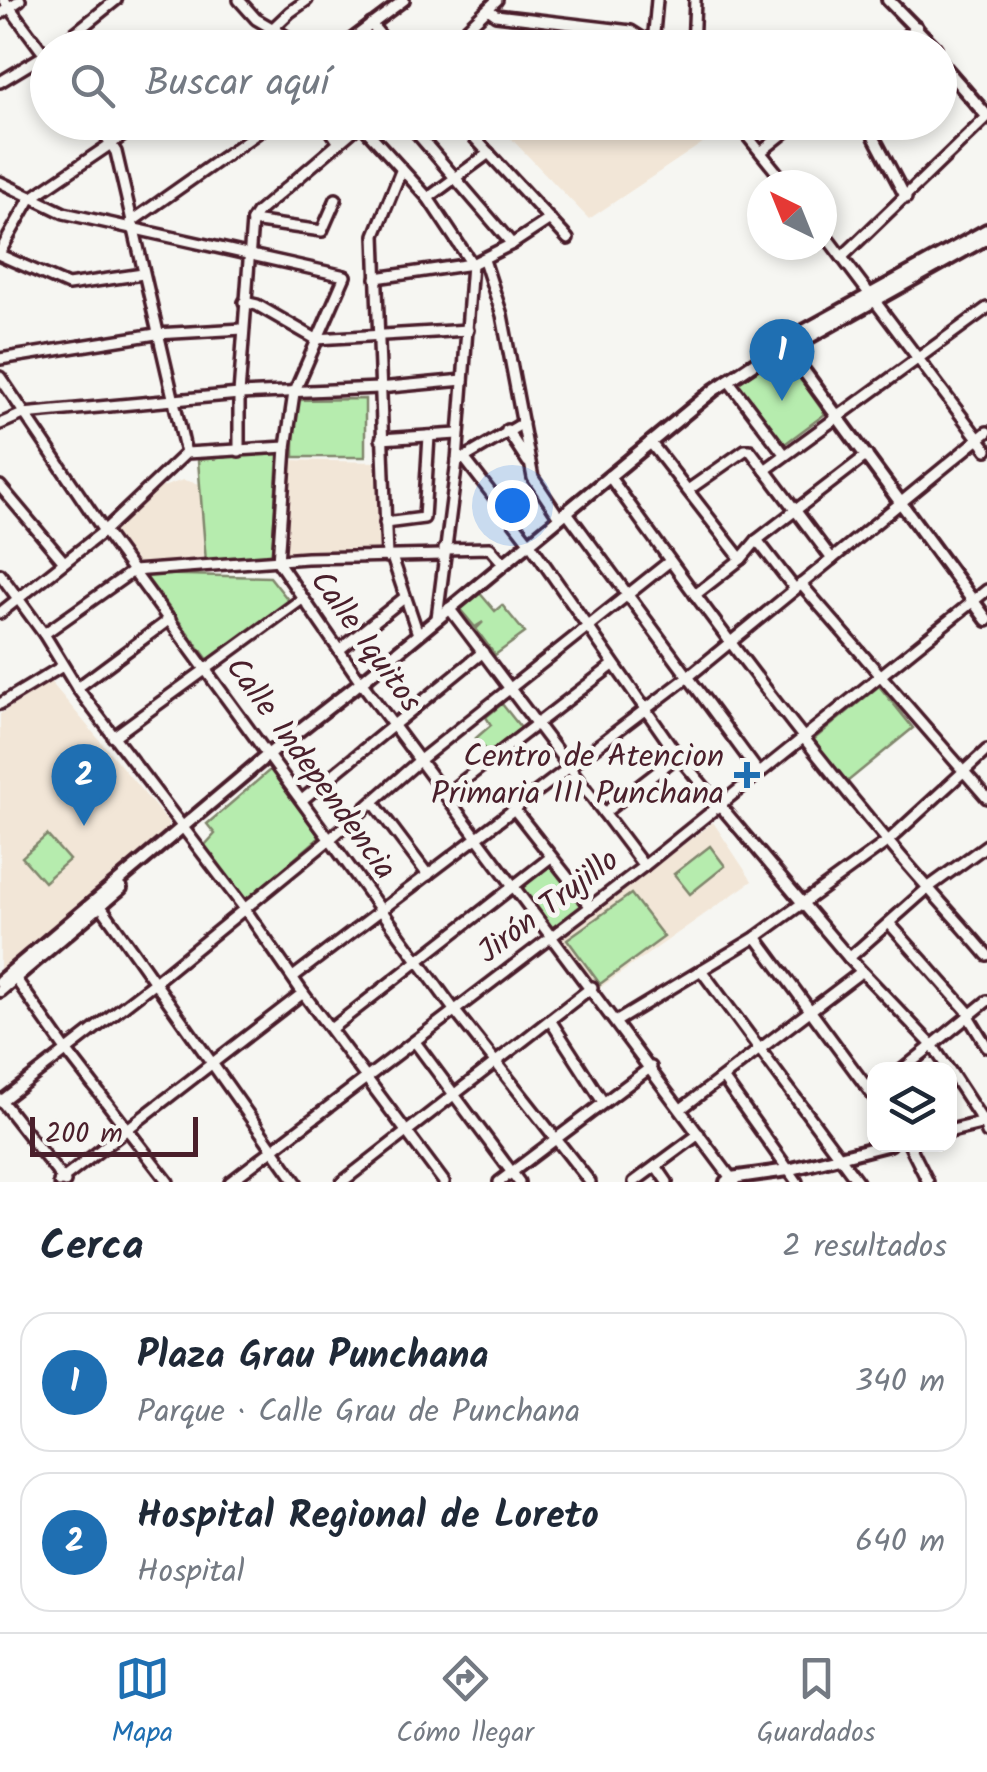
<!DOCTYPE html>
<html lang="es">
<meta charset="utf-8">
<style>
body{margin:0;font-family:Kalam,sans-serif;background:#f2f2f3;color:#1f2937}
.controls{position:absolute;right:30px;bottom:30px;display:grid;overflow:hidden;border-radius:20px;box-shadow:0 5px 15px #0003}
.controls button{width:90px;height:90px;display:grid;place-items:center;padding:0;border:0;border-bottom:2px solid #e0e1e3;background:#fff;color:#1f2937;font:50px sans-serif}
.compass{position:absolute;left:747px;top:170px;width:90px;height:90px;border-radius:50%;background:#fff;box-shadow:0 5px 15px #0003;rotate:317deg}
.scale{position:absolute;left:30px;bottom:25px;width:168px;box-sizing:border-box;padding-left:10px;border:5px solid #4a1f2b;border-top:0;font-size:28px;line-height:35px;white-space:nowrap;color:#4a1f2b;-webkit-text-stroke:8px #f6f6f2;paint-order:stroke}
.you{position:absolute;left:512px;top:505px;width:35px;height:35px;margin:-25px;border:8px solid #fff;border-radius:50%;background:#1a73e8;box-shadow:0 0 0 15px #1a73e833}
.badge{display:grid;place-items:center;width:65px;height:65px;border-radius:50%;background:#1f6fb2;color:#fff;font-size:32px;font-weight:700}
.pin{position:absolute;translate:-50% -82px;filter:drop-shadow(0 2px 5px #0008)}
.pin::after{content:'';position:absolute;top:52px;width:35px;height:30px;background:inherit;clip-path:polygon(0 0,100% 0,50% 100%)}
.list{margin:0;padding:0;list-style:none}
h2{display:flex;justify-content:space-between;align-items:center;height:130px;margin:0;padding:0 40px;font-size:42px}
h2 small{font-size:32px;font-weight:400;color:#747a83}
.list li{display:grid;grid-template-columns:65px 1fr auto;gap:30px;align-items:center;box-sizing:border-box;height:140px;margin:0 20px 20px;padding:0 20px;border:2px solid #e0e1e3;border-radius:30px}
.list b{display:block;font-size:38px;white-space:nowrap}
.list p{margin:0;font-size:32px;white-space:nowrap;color:#747a83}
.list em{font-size:32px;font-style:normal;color:#747a83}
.icon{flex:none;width:55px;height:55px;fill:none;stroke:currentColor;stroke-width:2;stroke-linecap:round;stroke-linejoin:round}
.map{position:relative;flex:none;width:987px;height:1182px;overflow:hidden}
.search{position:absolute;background:#fff;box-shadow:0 5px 15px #0003;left:30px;right:30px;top:30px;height:110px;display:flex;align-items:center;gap:25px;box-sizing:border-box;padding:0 35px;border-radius:55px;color:#747a83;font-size:38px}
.sheet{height:450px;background:#fff}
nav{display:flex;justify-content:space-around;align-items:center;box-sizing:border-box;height:140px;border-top:2px solid #e0e1e3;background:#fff;font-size:28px;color:#747a83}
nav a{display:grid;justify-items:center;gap:5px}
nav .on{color:#1f6fb2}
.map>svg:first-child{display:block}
</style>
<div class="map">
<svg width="987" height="1182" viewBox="0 0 987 1182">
<rect width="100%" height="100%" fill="#f6f6f2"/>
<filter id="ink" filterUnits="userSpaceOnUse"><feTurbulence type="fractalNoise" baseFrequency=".01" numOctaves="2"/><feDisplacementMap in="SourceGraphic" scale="20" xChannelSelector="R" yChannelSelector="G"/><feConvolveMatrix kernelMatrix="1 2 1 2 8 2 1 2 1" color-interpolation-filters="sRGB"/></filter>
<g filter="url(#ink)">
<!-- built -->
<g fill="#f2e6d7">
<path d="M499,25L631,39L642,47L452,48L471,30Z"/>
<path d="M496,123H710L716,134L589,219Z"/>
<path d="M288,460L376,462L380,552L280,557Z"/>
<path d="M183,480L200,484L204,563L131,566L111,535L160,488Z"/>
<path d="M50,681L168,822V830L0,972V714Z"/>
<path d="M713,822L752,881L598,989L561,939Z"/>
</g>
<!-- green -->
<g fill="#b6ecae" stroke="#80866c" stroke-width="2.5">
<path d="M781,360L789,363L825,414L782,446L737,387L738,383L771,361Z"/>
<path d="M365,399V457H294V400Z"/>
<path d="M278,452L272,559L206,562L198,460Z"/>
<path d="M144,574L270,577L289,601L209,661Z"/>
<path d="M478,591L495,611L502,605L525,633L495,655L476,629L483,622L475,627L459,608Z"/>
<path d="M879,686L913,728L847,782L813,740Z"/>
<path d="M502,704L521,728L489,753L476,738L491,725L486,717Z"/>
<path d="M271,769L320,837L245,901L204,846L215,834L207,824Z"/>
<path d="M47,835L69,860L44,882L22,857Z"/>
<path d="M710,846L725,866L690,894L674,874Z"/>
<path d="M549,856L587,906L554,931L517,883Z"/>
<path d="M631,894L664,937L600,984L567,939Z"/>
</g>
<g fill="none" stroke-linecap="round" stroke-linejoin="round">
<!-- minor casing -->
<g stroke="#4a1f2b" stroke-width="16">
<g id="minor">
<path d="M4,0L45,55"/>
<path d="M239,0L256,19L287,37L298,48"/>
<path d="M488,9L496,15L631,31L658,48"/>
<path d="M0,14L20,0"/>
<path d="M371,24L391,48"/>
<path d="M653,44L657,0"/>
<path d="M56,48L116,0"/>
<path d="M252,48L290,12L307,0"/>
<path d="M340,48L404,0"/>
<path d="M446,48L497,0"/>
<path d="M693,48L695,0"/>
<path d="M891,48L917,27"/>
<path d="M0,82L48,53"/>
<path d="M97,122L116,152L186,453"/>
<path d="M325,122L339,143"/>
<path d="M359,122L428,198L472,264L457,461L437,618"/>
<path d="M407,122L512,244"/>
<path d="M460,122L568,239"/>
<path d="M736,122L787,185"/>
<path d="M866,122L906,198"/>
<path d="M762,151L798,122"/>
<path d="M0,182L64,213L345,276L294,393L286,447L278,562L361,682L734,1182"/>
<path d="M428,198L489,153"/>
<path d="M252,221L257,213L362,123"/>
<path d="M252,221L322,231L336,199"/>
<path d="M131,222L273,122"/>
<path d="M822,231L987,450"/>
<path d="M0,252L30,199L143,122"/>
<path d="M0,255L68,285L143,274"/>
<path d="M842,257L987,117"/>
<path d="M484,260L502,315L533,478L559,517"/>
<path d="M376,278L472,264L512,244L550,219"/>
<path d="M244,302L257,305L316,339L468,330"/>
<path d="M0,359L156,334L243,329"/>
<path d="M0,377L104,531L455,1011L590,1182"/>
<path d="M728,380L785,455"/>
<path d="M0,424L23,414L239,394L379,388L463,380"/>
<path d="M507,430L528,462"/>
<path d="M381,439L457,434"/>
<path d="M650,442L741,559"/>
<path d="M239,451V394L252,221"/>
<path d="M464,458L523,423"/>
<path d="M457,461L464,458L529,542L678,756L849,958L932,1045L949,1070"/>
<path d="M765,470L987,308"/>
<path d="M609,476C698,600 788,723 887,840C919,879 954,916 987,955"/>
<path d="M0,486L64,562"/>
<path d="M688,490L745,450H750L832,559"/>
<path d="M566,511L759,773"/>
<path d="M385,523L424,518L429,436"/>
<path d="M757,540L795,589"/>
<path d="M444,549L490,548L503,563"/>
<path d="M387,557L375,235L401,171"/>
<path d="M392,557L418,634"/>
<path d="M0,574L44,634L77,688L245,909L303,993L444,1182"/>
<path d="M801,584L987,798"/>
<path d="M695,595L741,559L757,540L867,455"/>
<path d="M449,608L644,866"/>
<path d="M0,613L104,531L186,453L286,447"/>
<path d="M44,634L133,571L307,558L443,555"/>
<path d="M339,650L404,598"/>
<path d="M77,688L170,619"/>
<path d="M0,704L61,667"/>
<path d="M113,737L302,599"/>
<path d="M446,794L613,665"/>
<path d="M302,800L483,652"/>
<path d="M373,802L428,875"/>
<path d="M514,809L591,907"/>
<path d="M604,813L678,756"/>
<path d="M98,902L296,1182"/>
<path d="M889,923L970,1014"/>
<path d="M756,937L874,1097"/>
<path d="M849,958L929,887L987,845"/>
<path d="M701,970L858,1182"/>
<path d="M11,972L66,1050L168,1182"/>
<path d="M293,977L688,677L987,432"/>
<path d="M968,1016L987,1047"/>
<path d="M550,1020L603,1102"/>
<path d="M617,1021L756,937L888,841L987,750"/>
<path d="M332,1028L551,857"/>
<path d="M415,1042L519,1182"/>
<path d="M902,1070L987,1001"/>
<path d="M950,1071L984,1123L987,1133"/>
<path d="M723,1078L797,1182"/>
<path d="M0,1099L65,1182"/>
<path d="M0,1102L155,982L330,839L420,760L670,561"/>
<path d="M681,1109L861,972"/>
<path d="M909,1144L928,1182"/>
<path d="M656,1166L667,1182"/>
<path d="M59,1182L303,993"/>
<path d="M230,1182L644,866L987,590"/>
<path d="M342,1182L592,987"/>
<path d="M499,1182L651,1067"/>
<path d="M634,1182L699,1134"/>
</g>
</g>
<!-- major casing -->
<g stroke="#4a1f2b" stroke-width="18">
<g id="major">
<path d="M888,0L935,48"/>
<path d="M940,62L987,116"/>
<path d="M774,350L792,355L987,620"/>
<path d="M783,352L987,238"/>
<path d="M0,981L269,754L361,682L714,390L795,336L987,230"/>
<path d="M0,991L121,888"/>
<path d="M950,1131L987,1122"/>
<path d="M726,1182L731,1178L788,1170L890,1144"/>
</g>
</g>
<!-- minor -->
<use href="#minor" stroke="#f6f6f2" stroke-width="9"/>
<!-- major -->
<use href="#major" stroke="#f6f6f2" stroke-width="10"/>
</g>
</g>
<!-- markers -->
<path fill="#1f6fb2" stroke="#f6f6f2" stroke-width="4" d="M742 760h10v10h10v10h-10v10h-10v-10h-10v-10h10z"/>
<g text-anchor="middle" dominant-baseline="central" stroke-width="10" stroke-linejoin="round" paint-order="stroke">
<!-- street labels -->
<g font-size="32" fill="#4a1f2b" stroke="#f6f6f2">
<text transform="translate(365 642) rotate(54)">Calle Iquitos</text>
<text transform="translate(310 769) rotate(54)">Calle Independencia</text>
<text transform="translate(549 907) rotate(-37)">Jirón Trujillo</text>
</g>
<!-- poi labels -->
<g font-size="32" fill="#4a1f2b" stroke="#f6f6f2" text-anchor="end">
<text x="724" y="757">Centro de Atencion<tspan x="724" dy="37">Primaria III Punchana</tspan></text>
</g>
</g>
</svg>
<div class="controls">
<button><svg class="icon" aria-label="layers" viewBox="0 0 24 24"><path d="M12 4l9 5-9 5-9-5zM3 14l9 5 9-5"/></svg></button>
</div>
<svg class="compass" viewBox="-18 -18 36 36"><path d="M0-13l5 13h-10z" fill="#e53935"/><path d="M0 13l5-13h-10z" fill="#747a83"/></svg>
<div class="scale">200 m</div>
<div class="you"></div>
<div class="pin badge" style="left:782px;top:401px">1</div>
<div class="pin badge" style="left:84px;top:826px">2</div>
<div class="search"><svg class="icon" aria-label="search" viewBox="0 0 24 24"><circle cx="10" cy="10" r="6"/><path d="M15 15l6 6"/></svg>Buscar aquí</div>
</div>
<section class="sheet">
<h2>Cerca<small>2 resultados</small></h2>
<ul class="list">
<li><span class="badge">1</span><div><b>Plaza Grau Punchana</b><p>Parque · Calle Grau de Punchana</p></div><em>340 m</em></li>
<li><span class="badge">2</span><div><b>Hospital Regional de Loreto</b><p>Hospital</p></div><em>640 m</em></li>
</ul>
</section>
<nav>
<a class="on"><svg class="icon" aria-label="map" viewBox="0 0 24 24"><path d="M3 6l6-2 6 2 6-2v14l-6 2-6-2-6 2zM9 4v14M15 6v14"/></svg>Mapa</a>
<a><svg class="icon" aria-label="directions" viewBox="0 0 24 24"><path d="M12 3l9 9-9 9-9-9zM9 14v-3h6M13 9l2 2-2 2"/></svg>Cómo llegar</a>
<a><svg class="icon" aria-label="saved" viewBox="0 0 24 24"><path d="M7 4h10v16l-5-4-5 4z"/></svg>Guardados</a>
</nav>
